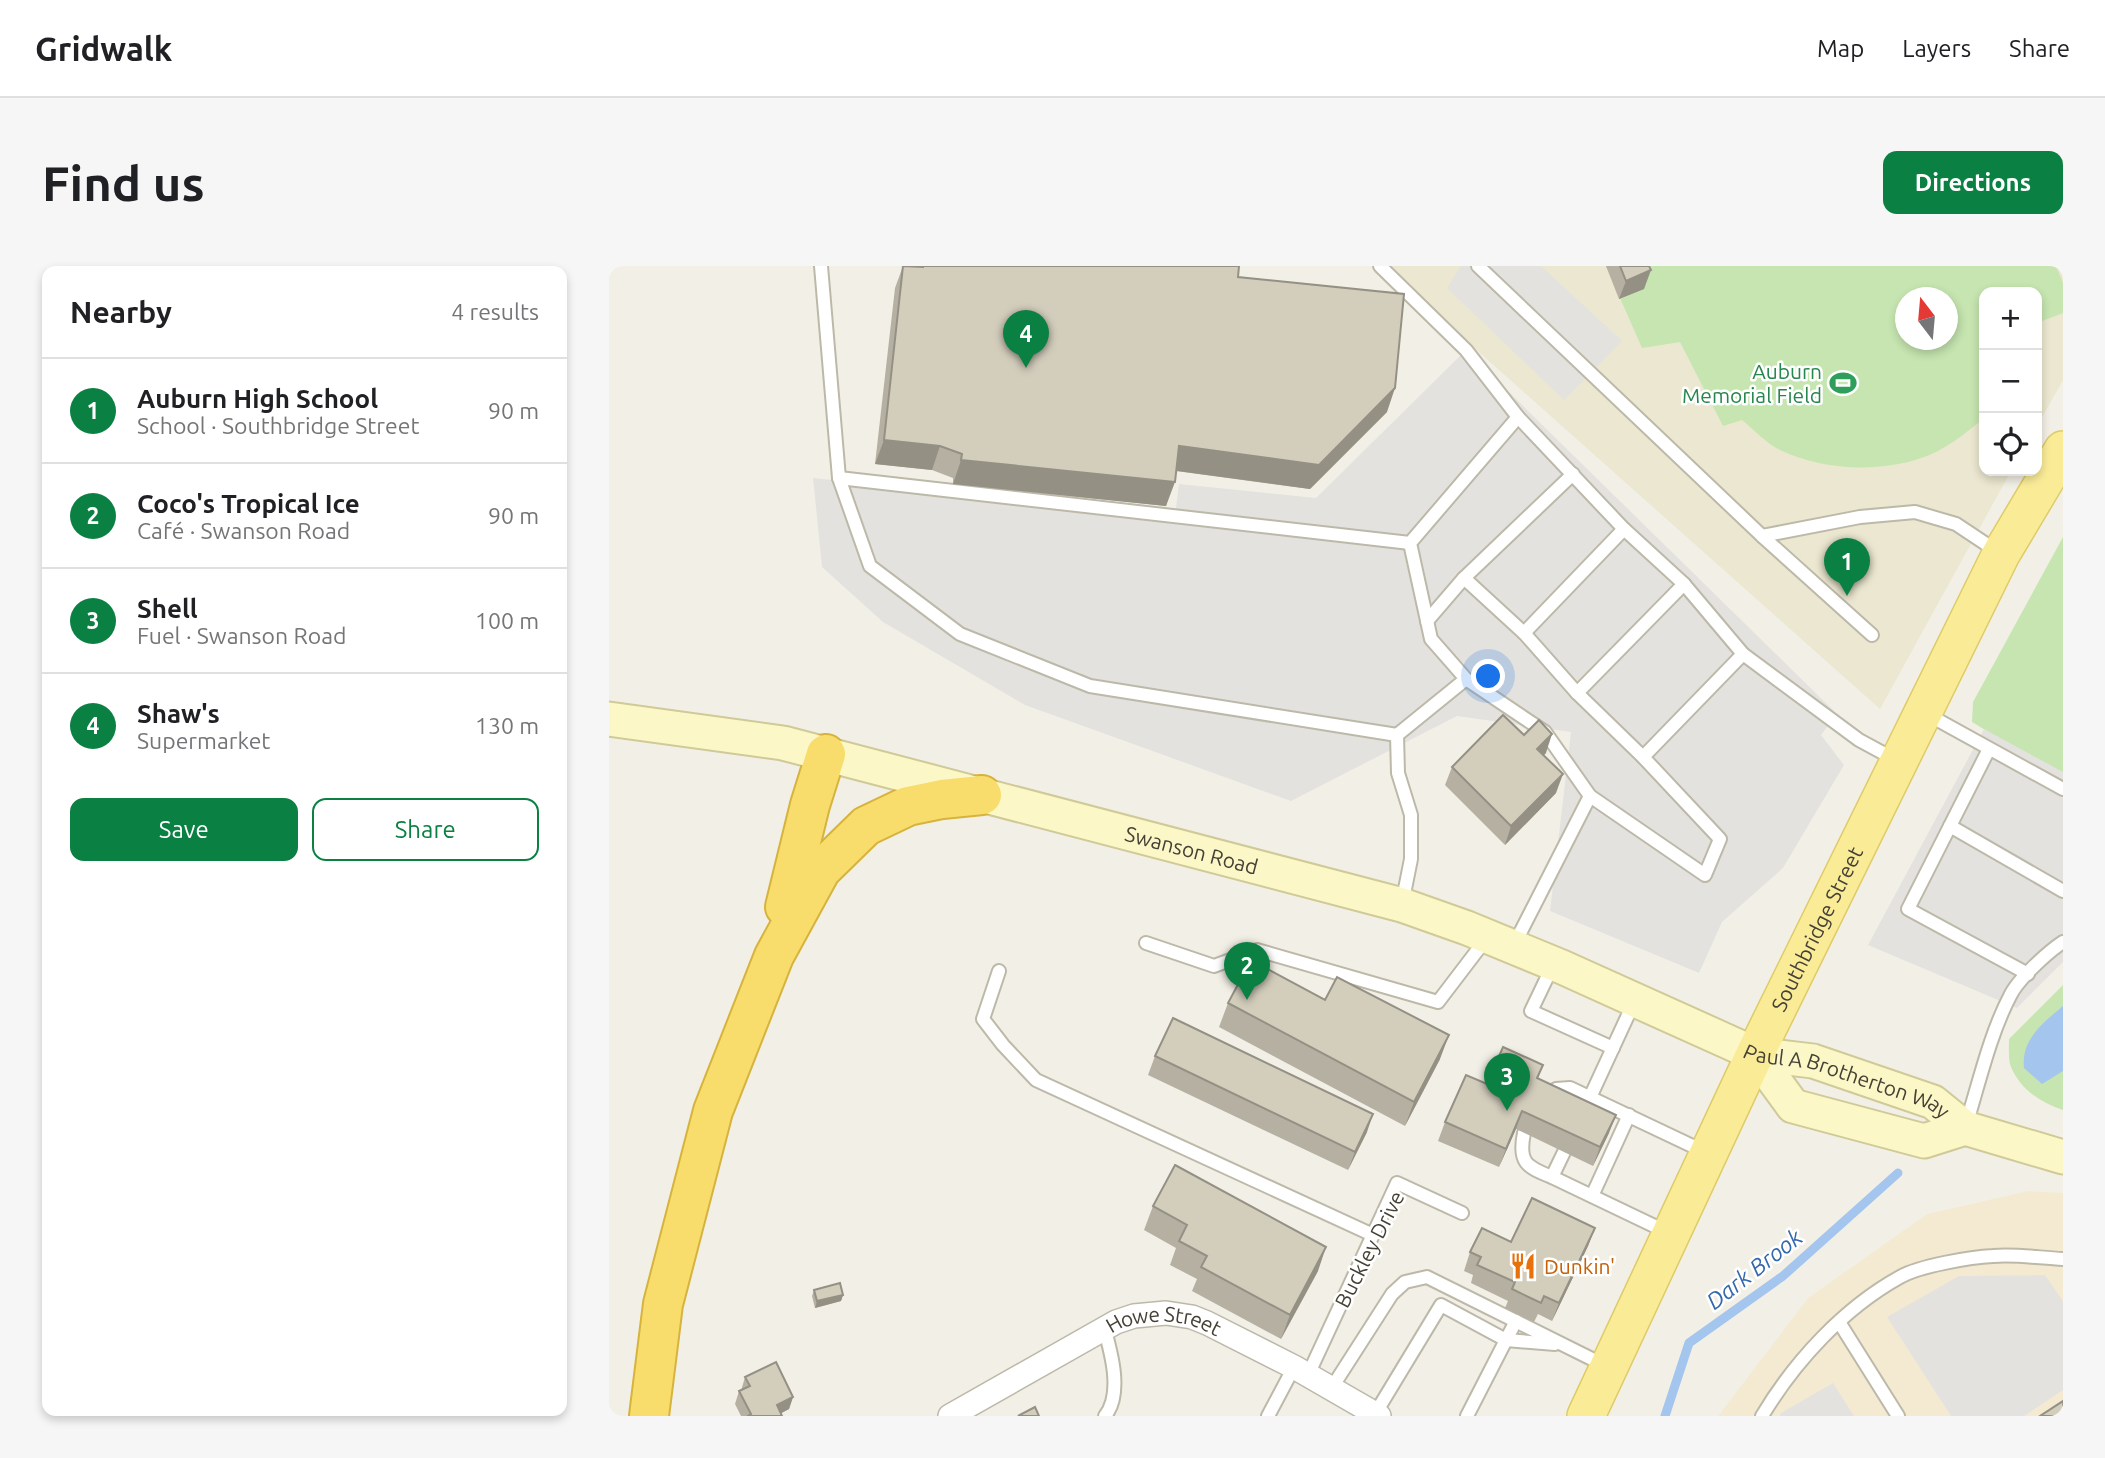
<!DOCTYPE html>
<meta charset="utf-8">
<style>
body{margin:0;font-family:Ubuntu,sans-serif;background:#f6f6f6;color:#202124}
.controls{position:absolute;right:21px;top:21px;display:grid;overflow:hidden;border-radius:14px;box-shadow:0 4px 10px #0003}
.controls button{width:63px;height:63px;display:grid;place-items:center;padding:0;border:0;border-bottom:2px solid #e0e0e0;background:#fff;color:#202124;font:35px sans-serif}
.compass{position:absolute;left:1286px;top:21px;width:63px;height:63px;border-radius:50%;background:#fff;box-shadow:0 4px 10px #0003;rotate:344deg}
.you{position:absolute;left:880px;top:411px;width:24px;height:24px;margin:-18px;border:5px solid #fff;border-radius:50%;background:#1a73e8;box-shadow:0 0 0 10px #1a73e833}
.badge{display:grid;place-items:center;width:46px;height:46px;border-radius:50%;background:#0b8043;color:#fff;font-size:23px;font-weight:700}
.pin{position:absolute;translate:-50% -58px;filter:drop-shadow(0 2px 4px #0008)}
.pin::after{content:'';position:absolute;top:37px;width:24px;height:21px;background:inherit;clip-path:polygon(0 0,100% 0,50% 100%)}
.list{margin:0;padding:0;list-style:none}
h2{display:flex;justify-content:space-between;align-items:center;height:91px;margin:0;padding:0 28px;font-size:30px}
h2 small{font-size:23px;font-weight:400;color:#757577}
.list li{display:grid;grid-template-columns:46px 1fr auto;gap:21px;align-items:center;box-sizing:border-box;height:105px;padding:0 28px;border-top:2px solid #e0e0e0}
.list b{display:block;font-size:26px;white-space:nowrap}
.list p{margin:0;font-size:23px;white-space:nowrap;color:#757577}
.list em{font-size:23px;font-style:normal;color:#757577}
.actions{display:flex;gap:14px;padding:21px 28px}
.actions a{flex:1;padding:16px 0;border:2px solid #0b8043;border-radius:14px;text-align:center;font-size:24px;color:#0b8043}
.actions .main{background:#0b8043;color:#fff}
.icon{flex:none;width:38px;height:38px;fill:none;stroke:currentColor;stroke-width:2;stroke-linecap:round;stroke-linejoin:round}
.map{position:relative;flex:none;width:1454px;height:1150px;overflow:hidden;border-radius:14px}
header{display:flex;align-items:center;gap:42px;box-sizing:border-box;height:98px;padding:0 35px;background:#fff;border-bottom:2px solid #e0e0e0}
header strong{font-size:33px}
nav{display:flex;gap:38px;margin-inline-start:auto;font-size:24px}
.intro{display:flex;align-items:center;justify-content:space-between;box-sizing:border-box;height:168px;padding:0 42px}
h1{margin:0;font-size:49px}
.button{padding:18px 32px;border-radius:14px;background:#0b8043;color:#fff;font-size:24px;font-weight:700}
main{display:flex;gap:42px;padding:0 42px}
aside{flex:1;background:#fff;border-radius:14px;box-shadow:0 4px 10px #0003}
.map>svg:first-child{display:block}
</style>
<header>
<strong>Gridwalk</strong>
<nav><a>Map</a><a>Layers</a><a>Share</a></nav>
</header>
<div class="intro"><h1>Find us</h1><a class="button">Directions</a></div>
<main>
<aside>
<h2>Nearby<small>4 results</small></h2>
<ul class="list">
<li><span class="badge">1</span><div><b>Auburn High School</b><p>School · Southbridge Street</p></div><em>90 m</em></li>
<li><span class="badge">2</span><div><b>Coco's Tropical Ice</b><p>Café · Swanson Road</p></div><em>90 m</em></li>
<li><span class="badge">3</span><div><b>Shell</b><p>Fuel · Swanson Road</p></div><em>100 m</em></li>
<li><span class="badge">4</span><div><b>Shaw's</b><p>Supermarket</p></div><em>130 m</em></li>
</ul>
<div class="actions"><a class="main">Save</a><a>Share</a></div>
</aside>
<div class="map">
<svg width="1454" height="1150" viewBox="0 0 1454 1150">
<rect width="100%" height="100%" fill="#f2f0e6"/>
<!-- commercial -->
<path fill="#f4ead2" d="M1419,925L1454,927V1150H1109L1199,1032L1318,948Z"/>
<!-- education -->
<path fill="#ebe7d0" fill-rule="evenodd" d="M773,0H1454V114L1428,160V26H1375V205H1402L1271,443ZM1296,32H1338V74H1296Z"/>
<!-- green -->
<g fill="#c6e5b0" fill-rule="evenodd">
<path d="M997,0H1447L1454,17V47L1428,57V26H1375V152C1357,167 1335,185 1312,192C1269,207 1212,204 1171,184C1157,177 1144,163 1133,154L1114,160L1071,76L1033,82ZM1296,32H1338V74H1296Z"/>
<path d="M1454,271V511L1363,456L1364,436Z"/>
<path d="M1454,719V844C1432,837 1412,824 1402,801C1399,794 1400,781 1400,773Z"/>
</g>
<!-- parking -->
<g fill="#e3e2de">
<path d="M852,0H932L1013,75L955,134L838,22Z"/>
<path d="M857,84L1228,448L1212,469L1235,499L1174,602L1113,656L1090,707L941,645L962,466L848,450L682,535L416,439L274,356L213,301L204,212L566,250L570,218L707,232Z"/>
<path d="M1375,463L1454,506V696L1408,742L1259,679Z"/>
<path d="M1436,1009L1454,1035V1124L1415,1150H1342L1278,1051L1350,1010Z"/>
<path d="M1224,1117L1245,1150H1171L1172,1147Z"/>
</g>
<!-- water -->
<path fill="#a4c5ed" d="M1454,740V805L1433,818L1415,802C1412,773 1434,757 1454,740Z"/>
<g fill="none" stroke-linecap="round" stroke-linejoin="round">
<!-- stream -->
<path stroke="#a4c5ed" stroke-width="9" d="M1056,1150L1080,1077L1174,1010L1289,907"/>
<!-- lane casing -->
<g stroke="#bdb9a9" stroke-width="16">
<g id="lane">
<path d="M212,0L230,212L261,300L351,368L481,420L788,469"/>
<path d="M771,0L857,84L909,151L1015,263L1075,318L1134,388L1250,474L1287,494"/>
<path d="M869,0L1153,270L1263,369"/>
<path d="M230,212L801,277"/>
<path d="M1153,270L1251,251L1306,246L1347,258L1389,286"/>
<path d="M855,312L915,367L968,427L1034,491L1111,573L1096,609L981,530"/>
<path d="M818,355L855,312L964,208"/>
<path d="M915,367L1015,263"/>
<path d="M857,413L822,373L801,277L909,151"/>
<path d="M968,427L1075,318"/>
<path d="M1316,447L1454,523"/>
<path d="M1380,483L1299,643L1419,708"/>
<path d="M1034,491L1134,388"/>
<path d="M1341,560L1454,625"/>
<path d="M793,638L802,593V549L789,507L788,469L857,413L936,466L981,530L905,679"/>
<path d="M537,677L605,700L648,684L829,736L877,673"/>
<path d="M945,697L922,745L1004,782"/>
<path d="M390,705L374,753L394,779L427,814L764,969"/>
<path d="M938,830L947,823L961,822L1096,886"/>
<path d="M978,838L1026,734"/>
<path d="M1357,859C1370,817 1381,768 1401,730C1409,713 1439,686 1454,676"/>
<path d="M915,867C909,896 917,901 943,911"/>
<path d="M955,886L943,911L1060,967"/>
<path d="M983,930L1020,849"/>
<path d="M907,1055L897,1074L946,1078"/>
<path d="M1230,1056L1289,1150"/>
<path d="M495,1061C502,1086 514,1128 496,1150"/>
<path d="M699,1109L788,917L853,947"/>
<path d="M722,1123L783,1028L796,1016L818,1011L997,1100"/>
<path d="M766,1148L832,1039L897,1074L858,1150"/>
<path d="M659,1150L685,1101"/>
<path d="M1153,1150C1186,1095 1235,1042 1291,1011C1310,1000 1362,991 1384,990C1407,988 1431,992 1454,993"/>
</g>
</g>
<!-- street casing -->
<g stroke="#bdb9a9" stroke-width="26">
<g id="street">
<path id="s1" d="M341,1150L507,1056L525,1050L557,1047L583,1051L598,1057L685,1101L770,1150"/>
</g>
</g>
<!-- secondary casing -->
<g stroke="#d0c998" stroke-width="37">
<g id="secondary">
<path id="s2" d="M0,453L174,477L793,639L858,662L953,701L1146,788L1204,795L1324,836L1356,862L1454,891"/>
<path d="M1146,788L1184,840L1315,875L1356,862"/>
</g>
</g>
<!-- primary casing -->
<g stroke="#decb68" stroke-width="40">
<g id="primary">
<path id="s3" d="M977,1150L1146,788L1392,288L1454,184"/>
</g>
</g>
<!-- highway casing -->
<g stroke="#d6b33c" stroke-width="42">
<g id="highway">
<path d="M176,641L201,539L217,488"/>
<path d="M40,1150L54,1038L104,845L165,690L212,604L257,560L299,540L333,533L373,529"/>
</g>
</g>
<!-- lane -->
<use href="#lane" stroke="#fff" stroke-width="12"/>
<!-- street -->
<use href="#street" stroke="#fff" stroke-width="23"/>
<!-- secondary -->
<use href="#secondary" stroke="#fcf7c6" stroke-width="33"/>
<!-- primary -->
<use href="#primary" stroke="#faec97" stroke-width="37"/>
<!-- highway -->
<use href="#highway" stroke="#f8dd6c" stroke-width="38"/>
</g>
<!-- wall -->
<g fill="#b5b0a2">
<path d="M294,0H630L629,11L778,146L701,223L567,205L557,240L344,218V212L323,204L266,198L286,22Z"/>
<path d="M997,0H1040L1035,23L1010,33Z"/>
<path d="M915,469L937,487L935,489L947,527L896,579L836,519L843,501Z"/>
<path d="M716,734L831,793L796,860L610,761L619,737Z"/>
<path d="M546,790L758,866L739,904L539,809Z"/>
<path d="M934,799L929,812L1000,867L984,900L907,863L890,901L829,875L836,856L878,818Z"/>
<path d="M544,940L709,1005L672,1073L583,1025L588,1013L561,999L567,982L535,964Z"/>
<path d="M986,962L979,980L943,1055L929,1048L925,1056L896,1042L899,1035L862,1017L864,1009L855,1005L861,986L902,976Z"/>
<path d="M205,1024L234,1029L232,1035L206,1042L203,1030Z"/>
<path d="M136,1111L184,1131L180,1143L172,1147L173,1150H132L126,1138L130,1125H132Z"/>
</g>
<!-- shaded-wall -->
<g fill="#949084">
<path d="M1042,4L1035,23L1010,33L1017,15Z"/>
<path d="M786,122L778,146L701,223L561,204L570,180Z"/>
<path d="M275,174L331,180L323,204L266,198Z"/>
<path d="M352,194L566,216L557,240L344,218Z"/>
<path d="M943,468L937,487L922,502L928,483Z"/>
<path d="M954,508L947,527L896,579L902,560Z"/>
<path d="M840,769L831,793L796,860L805,836Z"/>
<path d="M913,845L907,863L890,901L897,883Z"/>
<path d="M764,848L758,866L739,904L746,886Z"/>
<path d="M1007,849L1000,867L984,900L991,881Z"/>
<path d="M986,962L979,980L943,1055L950,1037Z"/>
<path d="M717,981L709,1005L672,1073L681,1049Z"/>
<path d="M234,1029L232,1035L206,1042L208,1035Z"/>
<path d="M184,1131L180,1143L167,1150L168,1139Z"/>
</g>
<!-- building -->
<g fill="#d3cdbc" stroke="#949084" stroke-width="2">
<path d="M294,0L314,1V0H630L629,11L795,28L786,122L710,199L570,180L566,216L352,194L353,188L331,180L275,174Z"/>
<path d="M1011,0H1040L1042,4L1017,15Z"/>
<path d="M894,449L915,469L930,454L943,468L928,483L954,508L902,560L843,501Z"/>
<path d="M642,694L716,734L728,711L840,769L805,836L619,737Z"/>
<path d="M564,752L764,848L746,886L546,790Z"/>
<path d="M894,781L934,799L928,812L1007,849L991,881L913,845L897,883L836,856L857,809L878,818Z"/>
<path d="M566,899L717,981L681,1049L592,1001L598,990L570,975L578,959L544,940Z"/>
<path d="M923,932L986,962L950,1037L935,1030L932,1037L903,1023L906,1016L868,999L872,991L861,986L873,962L902,976Z"/>
<path d="M231,1017L234,1029L208,1035L205,1024Z"/>
<path d="M167,1096L184,1131L168,1139L173,1150H139L142,1148L130,1125L141,1120L136,1111Z"/>
<path d="M1454,1135V1150H1431Z"/>
<path d="M426,1141L430,1150H409Z"/>
</g>
<!-- icons -->
<defs>
<g id="stadium-bare" transform="scale(2.1)"><path d="M0-5a6.5 5 0 1 0 0 10a6.5 5 0 1 0 0-10ZM-3.5-1.8h7v3.6h-7Z" fill="#2e9e5b" stroke="#fff" stroke-width="2.5" paint-order="stroke"/></g>
<g id="restaurant-bare" transform="scale(2.1)"><path d="M-5-6h1v4h1v-4h1v4h1v-4h1v5L-1.5 .5V6h-2V.5L-5-1ZM5-6V6H3V1.5H1.5Q1.5-4 5-6Z" fill="#e8710a" stroke="#fff" stroke-width="2.5" paint-order="stroke"/></g>
</defs>
<g fill-rule="evenodd">
<use href="#stadium-bare" x="1234" y="117"/>
<use href="#restaurant-bare" x="914" y="1000"/>
</g>
<g text-anchor="middle" dominant-baseline="central" stroke-width="5" stroke-linejoin="round" paint-order="stroke">
<!-- leisure labels -->
<g font-size="21" fill="#27864d" stroke="#fff" text-anchor="end">
<text x="1213" y="105">Auburn<tspan x="1213" dy="24">Memorial Field</tspan></text>
</g>
<!-- street labels -->
<g font-size="21" fill="#454136" stroke="#fff">
<text stroke="none"><textPath href="#s2" startOffset="598">Swanson Road</textPath></text>
<text stroke="none"><textPath href="#s3" startOffset="539">Southbridge Street</textPath></text>
<text stroke="none"><textPath href="#s2" startOffset="1295">Paul A Brotherton Way</textPath></text>
<text transform="translate(760 983) rotate(-63)">Buckley Drive</text>
<text stroke="none"><textPath href="#s1" startOffset="240">Howe Street</textPath></text>
</g>
<!-- food labels -->
<g font-size="21" fill="#c56008" stroke="#fff" text-anchor="start">
<text x="935" y="1000">Dunkin'</text>
</g>
<!-- water labels -->
<g font-size="23" font-style="italic" fill="#3368ac" stroke="#fff">
<text transform="translate(1145 1003) rotate(-38)">Dark Brook</text>
</g>
</g>
</svg>
<div class="controls">
<button>+</button>
<button>−</button>
<button><svg class="icon" aria-label="locate" viewBox="0 0 24 24"><circle cx="12" cy="12" r="6"/><path d="M12 2v4M12 18v4M2 12h4M18 12h4"/></svg></button>
</div>
<svg class="compass" viewBox="-18 -18 36 36"><path d="M0-13l5 13h-10z" fill="#e53935"/><path d="M0 13l5-13h-10z" fill="#757577"/></svg>
<div class="you"></div>
<div class="pin badge" style="left:1238px;top:330px">1</div>
<div class="pin badge" style="left:638px;top:734px">2</div>
<div class="pin badge" style="left:898px;top:845px">3</div>
<div class="pin badge" style="left:417px;top:102px">4</div>
</div>
</main>
